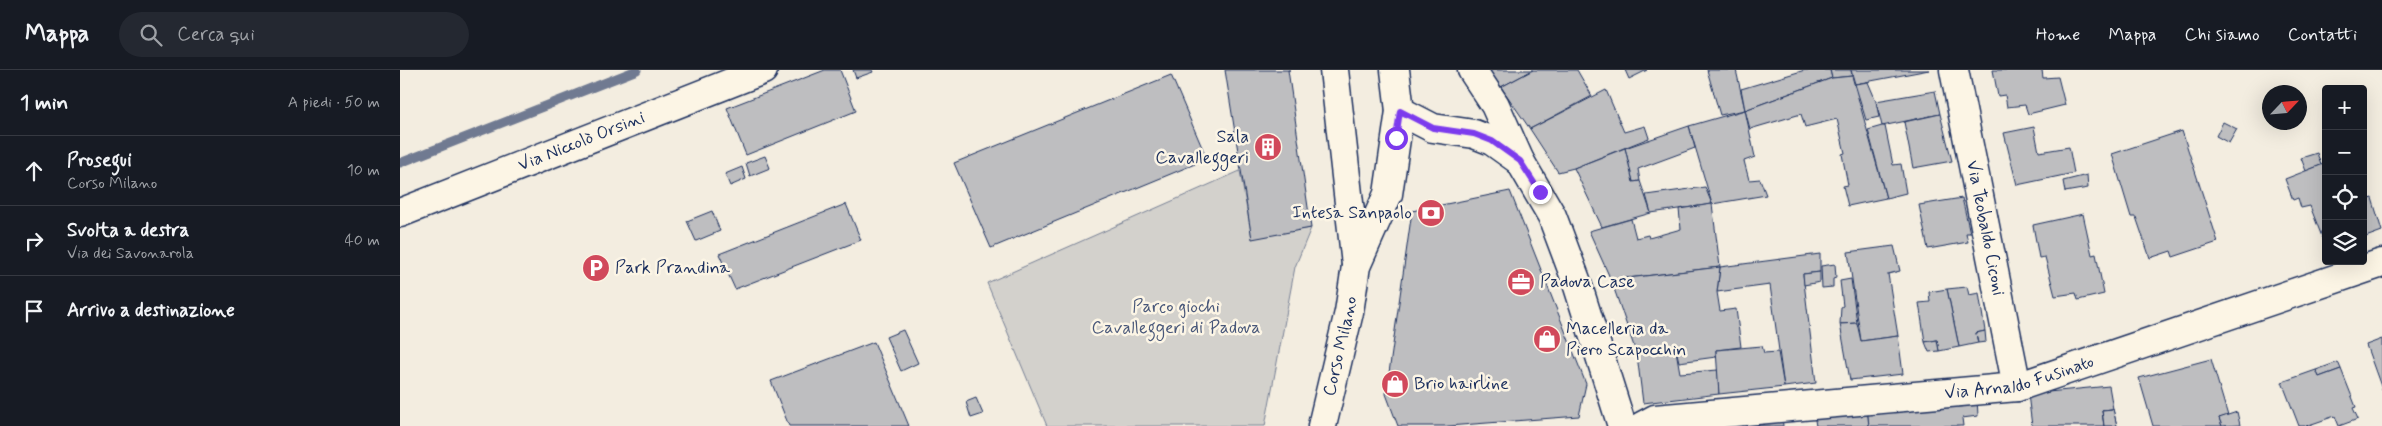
<!DOCTYPE html>
<html lang="it">
<meta charset="utf-8">
<style>
body{margin:0;font-family:Mynerve,sans-serif;background:#242831;color:#f1f3f6}
.controls{position:absolute;right:15px;top:15px;display:grid;overflow:hidden;border-radius:5px;box-shadow:0 5px 20px #0002}
.controls button{width:45px;height:45px;display:grid;place-items:center;padding:0;border:0;border-bottom:1px solid #363941;background:#171b24;color:#f1f3f6;font:25px sans-serif}
.compass{position:absolute;left:1862px;top:15px;width:45px;height:45px;border-radius:50%;background:#171b24;box-shadow:0 5px 20px #0002;rotate:64deg}
.stop{position:absolute;width:15px;height:15px;margin:-11px;border:4px solid #7c3aed;border-radius:50%;background:#fff}
.stop.end{background:#7c3aed;border-color:#fff;box-shadow:0 1px 5px #0008}
.list{margin:0;padding:0;list-style:none}
h2{display:flex;justify-content:space-between;align-items:center;height:65px;margin:0;padding:0 20px;font-size:21px}
h2 small{font-size:16px;font-weight:400;color:#9ea1a6}
.list li{display:grid;grid-template-columns:32px 1fr auto;gap:15px;align-items:center;box-sizing:border-box;height:70px;padding:0 20px;border-top:1px solid #363941}
.list b{display:block;font-size:19px;white-space:nowrap}
.list p{margin:0;font-size:16px;white-space:nowrap;color:#9ea1a6}
.list em{font-size:16px;font-style:normal;color:#9ea1a6}
.icon{flex:none;width:28px;height:28px;fill:none;stroke:currentColor;stroke-width:2;stroke-linecap:round;stroke-linejoin:round}
.map{position:relative;flex:none;width:1982px;height:356px;overflow:hidden}
header{display:flex;align-items:center;gap:30px;box-sizing:border-box;height:70px;padding:0 25px;background:#171b24;border-bottom:1px solid #363941}
header strong{font-size:24px}
nav{display:flex;gap:28px;margin-inline-start:auto;font-size:18px}
.search{width:350px;height:45px;background:#242831;display:flex;align-items:center;gap:12px;box-sizing:border-box;padding:0 18px;border-radius:28px;color:#9ea1a6;font-size:19px}
main{display:flex}
aside{flex:1;background:#171b24}
.map>svg:first-child{display:block}
</style>
<header>
<strong>Mappa</strong>
<div class="search"><svg class="icon" aria-label="search" viewBox="0 0 24 24"><circle cx="10" cy="10" r="6"/><path d="M15 15l6 6"/></svg>Cerca qui</div>
<nav><a>Home</a><a>Mappa</a><a>Chi siamo</a><a>Contatti</a></nav>
</header>
<main>
<aside>
<h2>1 min<small>A piedi · 50 m</small></h2>
<ul class="list">
<li><svg class="icon" aria-label="ahead" viewBox="0 0 24 24"><path d="M12 20V5M6 11l6-6 6 6"/></svg><div><b>Prosegui</b><p>Corso Milano</p></div><em>10 m</em></li>
<li><svg class="icon" aria-label="right" viewBox="0 0 24 24"><path d="M7 20v-9h11M14 6l5 5-5 5"/></svg><div><b>Svolta a destra</b><p>Via dei Savonarola</p></div><em>40 m</em></li>
<li><svg class="icon" aria-label="arrive" viewBox="0 0 24 24"><path d="M6 21V4h12l-3 4 3 4H6"/></svg><div><b>Arrivo a destinazione</b></div></li>
</ul>
</aside>
<div class="map">
<svg width="1982" height="356" viewBox="0 0 1982 356">
<rect width="100%" height="100%" fill="#f3ede0"/>
<filter id="ink" filterUnits="userSpaceOnUse"><feTurbulence type="fractalNoise" baseFrequency=".02" numOctaves="2"/><feDisplacementMap in="SourceGraphic" scale="10" xChannelSelector="R" yChannelSelector="G"/><feConvolveMatrix kernelMatrix="1 2 1 2 8 2 1 2 1" color-interpolation-filters="sRGB"/></filter>
<g filter="url(#ink)">
<!-- green -->
<path fill="#d3d1cc" stroke="#778095" d="M840,101L852,168L911,158L895,197L865,356H647L587,213Z"/>
<g fill="none" stroke-linecap="round" stroke-linejoin="round">
<!-- stream -->
<path stroke="#707a91" stroke-width="9" d="M0,93L237,0"/>
</g>
<!-- building -->
<g fill="#bebec0" stroke="#1b2f5e">
<path d="M425,0H440L456,41L346,85L327,38Z"/>
<path d="M453,0H472L473,2L456,8Z"/>
<path d="M825,0H890H888L911,158L852,169Z"/>
<path d="M1089,0H1133L1101,17Z"/>
<path d="M1133,0H1177L1192,26L1130,59L1101,17Z"/>
<path d="M1225,0H1247L1229,9Z"/>
<path d="M1307,0H1336L1345,40L1320,45Z"/>
<path d="M1405,0H1430L1432,8L1345,40L1341,19Z"/>
<path d="M1430,0H1451L1452,6L1432,8Z"/>
<path d="M1451,0H1529L1455,14Z"/>
<path d="M1593,0H1642L1643,8L1658,7L1665,35L1628,44L1625,35L1607,37L1605,25L1598,26Z"/>
<path d="M771,5L807,89L591,178L554,93Z"/>
<path d="M1452,6L1486,128L1448,136L1443,116L1448,115L1442,84L1445,83L1437,49L1405,57L1401,44L1350,59L1345,40L1432,8Z"/>
<path d="M1468,12L1476,31L1479,47L1466,50L1455,14Z"/>
<path d="M1206,20L1224,62L1245,56L1249,68L1174,98L1158,102L1130,59Z"/>
<path d="M1535,21L1540,44L1482,56L1476,31Z"/>
<path d="M1345,40L1355,87L1344,91L1349,110L1360,109L1366,125L1312,134L1289,56Z"/>
<path d="M1540,44L1552,91L1513,98L1504,52Z"/>
<path d="M1823,52L1837,59L1829,73L1816,66Z"/>
<path d="M1289,56L1295,78L1238,99L1240,111L1233,112L1225,78Z"/>
<path d="M1482,56H1485L1493,95L1501,94L1506,123L1486,128L1468,60Z"/>
<path d="M1634,57L1639,82L1669,77L1674,103L1617,115L1604,63Z"/>
<path d="M1782,61L1818,172L1773,187L1771,181L1750,188L1736,147H1731L1712,84Z"/>
<path d="M1225,78L1233,112L1240,111L1251,143L1202,157L1174,98Z"/>
<path d="M1917,83L1921,95L1906,101L1901,88Z"/>
<path d="M365,86L370,98L350,106L346,93Z"/>
<path d="M1926,93V172H1924L1910,136L1901,138L1898,128L1893,130L1885,109Z"/>
<path d="M342,97L346,109L330,116L325,104Z"/>
<path d="M1687,105L1688,118L1665,122L1663,111Z"/>
<path d="M1305,117L1312,134L1251,143L1246,125Z"/>
<path d="M1110,121L1186,314L1179,346L1048,356H998L986,324L1012,141Z"/>
<path d="M1562,128L1570,163H1566L1568,172L1528,179L1519,135Z"/>
<path d="M1972,128L1982,161L1963,168V131Z"/>
<path d="M446,134L461,170L335,219L319,184Z"/>
<path d="M1312,134L1320,197L1211,210L1189,161L1231,149L1236,168L1248,165L1249,168L1281,159L1279,139Z"/>
<path d="M312,141L320,161L296,171L287,151Z"/>
<path d="M1683,144L1692,185L1696,184L1704,224L1678,230L1676,223L1655,226L1645,187L1639,188L1633,155Z"/>
<path d="M1494,176L1500,201L1488,204L1498,266L1461,271L1448,182Z"/>
<path d="M1420,184V202L1403,204L1416,313L1384,317L1370,215L1317,222L1320,197Z"/>
<path d="M1435,194L1436,208L1433,209V217L1422,218L1421,196Z"/>
<path d="M1320,197L1317,222L1320,241L1336,239L1341,277L1316,280V287L1279,292L1275,275L1237,285L1211,210Z"/>
<path d="M1420,202V212L1404,215L1403,204Z"/>
<path d="M1451,209L1457,253L1440,254L1441,237L1443,236L1440,211Z"/>
<path d="M1567,217L1569,225L1579,223L1585,261L1576,263L1578,273L1559,277L1547,219Z"/>
<path d="M1547,219L1559,277L1539,281L1537,270L1525,272L1519,233L1530,232L1529,222Z"/>
<path d="M1457,253L1461,271L1498,266L1503,304L1450,310L1440,254Z"/>
<path d="M503,260L518,293L501,301L486,267Z"/>
<path d="M1585,261L1586,272L1578,273L1576,263Z"/>
<path d="M1982,269V319L1966,275Z"/>
<path d="M1537,270L1539,281L1529,282L1525,272Z"/>
<path d="M474,272L509,356H389L371,311Z"/>
<path d="M1275,275L1280,303L1318,300L1319,324L1243,333L1237,285Z"/>
<path d="M1362,276L1364,283L1378,282L1384,317L1319,324L1316,280Z"/>
<path d="M1811,289L1828,346L1819,348L1822,356H1753L1739,308Z"/>
<path d="M1938,292L1941,299L1919,307L1916,300Z"/>
<path d="M1941,299L1956,337L1953,338L1958,349L1939,356L1935,346L1906,356H1899L1882,312L1916,300L1919,307Z"/>
<path d="M1709,316L1713,339L1702,340L1704,356H1632L1628,324Z"/>
<path d="M576,328L583,344L571,348L566,332Z"/>
<path d="M1577,329L1578,346L1562,348L1563,356H1469L1467,339Z"/>
<path d="M1467,339L1469,356H1416L1414,344Z"/>
<path d="M1713,339L1717,356H1704L1702,340Z"/>
<path d="M1713,339L1717,356H1704L1702,340Z"/>
<path d="M1837,342L1840,355L1822,356L1819,348Z"/>
<path d="M1382,346L1383,356H1346L1345,350Z"/>
</g>
<g fill="none" stroke-linecap="round" stroke-linejoin="round">
<!-- minor casing -->
<g stroke="#1b2f5e" stroke-width="31">
<g id="minor">
<path d="M934,0L956,195"/>
<path d="M1072,0L1095,35L1120,91L1152,146L1176,210L1222,356"/>
<path id="s1" d="M1554,0L1617,317"/>
<path d="M1000,41L1033,58L1074,64L1092,71L1120,91"/>
<path id="s2" d="M0,143L363,0"/>
<path id="s3" d="M922,356L949,242L956,196L988,124L1000,41L995,0"/>
<path id="s4" d="M1242,356L1255,349L1617,317L1982,193"/>
</g>
</g>
<!-- minor -->
<use href="#minor" stroke="#fcf5e5" stroke-width="28"/>
</g>
</g>
<g fill="none" stroke-linecap="round" stroke-linejoin="round" filter="url(#ink)">
<!-- route -->
<path stroke="#7c3aed" stroke-width="6" d="M996,68L1000,41L1033,58L1074,64L1092,71L1120,91L1140,122"/>
</g>
<!-- icons -->
<defs>
<g id="building-disc" transform="scale(1.4375)"><circle r="9.5" fill="#d1495b" stroke="#fcf5e5"/><path d="M-4-6H4V6H1V3H-1V6H-4ZM-2.5-4.3h1.7v1.8h-1.7ZM.8-4.3h1.7v1.8H.8ZM-2.5-1h1.7V.8h-1.7ZM.8-1h1.7V.8H.8Z" fill="#fff"/></g>
<g id="bank-disc" transform="scale(1.4375)"><circle r="9.5" fill="#d1495b" stroke="#fcf5e5"/><path d="M-6-4H6V4H-6ZM0-2.3a2.3 2.3 0 1 0 0 4.6a2.3 2.3 0 1 0 0-4.6Z" fill="#fff"/></g>
<g id="parking-disc" transform="scale(1.4375)"><circle r="9.5" fill="#d1495b" stroke="#fcf5e5"/><path d="M-3.5-5.5H1a3.5 3.5 0 0 1 0 7H-1V5.5H-3.5ZM-1-3.4V-.6H.8a1.4 1.4 0 0 0 0-2.8Z" fill="#fff"/></g>
<g id="office-disc" transform="scale(1.4375)"><circle r="9.5" fill="#d1495b" stroke="#fcf5e5"/><path d="M-6-3h4V-5.5h4V-3h4V5H-6ZM-1-4.5V-3h2v-1.5ZM-6 0V1H6V0Z" fill="#fff"/></g>
<g id="shop-disc" transform="scale(1.4375)"><circle r="9.5" fill="#d1495b" stroke="#fcf5e5"/><path d="M-5-2.5h2.3a2.7 3.5 0 0 1 5.4 0H5L5.5 6h-11ZM-1.5-2.5h3a1.5 2.3 0 0 0-3 0Z" fill="#fff"/></g>
</defs>
<g fill-rule="evenodd">
<use href="#building-disc" x="868" y="77"/>
<use href="#bank-disc" x="1031" y="143"/>
<use href="#parking-disc" x="196" y="198"/>
<use href="#office-disc" x="1121" y="212"/>
<use href="#shop-disc" x="1147" y="269"/>
<use href="#shop-disc" x="995" y="314"/>
</g>
<g text-anchor="middle" dominant-baseline="central" stroke-width="5" stroke-linejoin="round" paint-order="stroke">
<!-- poi labels -->
<g font-size="18" fill="#1b2f5e" stroke="#fcf5e5" text-anchor="start">
<text x="849" y="67" text-anchor="end">Sala<tspan x="849" dy="21">Cavalleggeri</tspan></text>
<text x="1012" y="143" text-anchor="end">Intesa Sanpaolo</text>
<text x="215" y="198">Park Prandina</text>
<text x="1140" y="212">Padova Case</text>
<text x="1166" y="259">Macelleria da<tspan x="1166" dy="21">Piero Scapocchin</tspan></text>
<text x="1014" y="314">Brio hairline</text>
</g>
<!-- street labels -->
<g font-size="18" fill="#1b2f5e" stroke="#fcf5e5">
<text stroke="none"><textPath href="#s2" startOffset="195">Via Niccolò Orsini</textPath></text>
<text stroke="none"><textPath href="#s1" startOffset="161">Via Teobaldo Ciconi</textPath></text>
<text stroke="none"><textPath href="#s3" startOffset="82">Corso Milano</textPath></text>
<text stroke="none"><textPath href="#s4" startOffset="382">Via Arnaldo Fusinato</textPath></text>
</g>
<!-- park labels -->
<g font-size="18" fill="#49587a" stroke="#fcf5e5">
<text x="776" y="237">Parco giochi<tspan x="776" dy="21">Cavalleggeri di Padova</tspan></text>
</g>
</g>
</svg>
<div class="controls">
<button>+</button>
<button>−</button>
<button><svg class="icon" aria-label="locate" viewBox="0 0 24 24"><circle cx="12" cy="12" r="6"/><path d="M12 2v4M12 18v4M2 12h4M18 12h4"/></svg></button>
<button><svg class="icon" aria-label="layers" viewBox="0 0 24 24"><path d="M12 4l9 5-9 5-9-5zM3 14l9 5 9-5"/></svg></button>
</div>
<svg class="compass" viewBox="-18 -18 36 36"><path d="M0-13l5 13h-10z" fill="#e53935"/><path d="M0 13l5-13h-10z" fill="#9ea1a6"/></svg>
<div class="stop" style="left:996px;top:68px"></div>
<div class="stop end" style="left:1140px;top:122px"></div>
</div>
</main>
